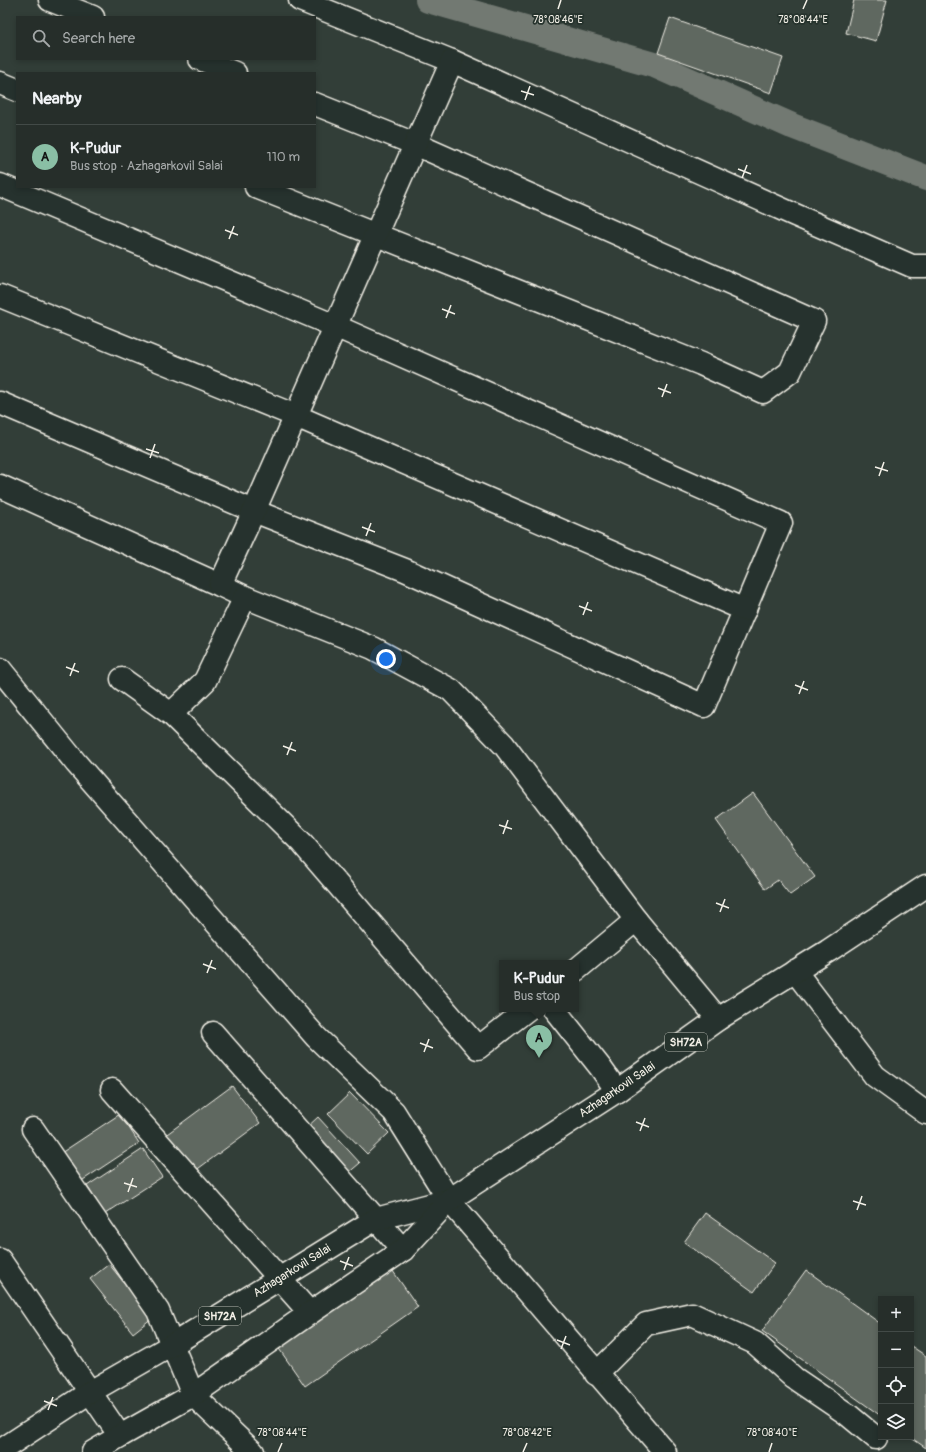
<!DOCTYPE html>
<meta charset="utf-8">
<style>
body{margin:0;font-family:Pangolin,sans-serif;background:#323a36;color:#f1f3f6}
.controls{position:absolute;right:12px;bottom:12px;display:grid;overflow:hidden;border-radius:0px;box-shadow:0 2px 6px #0003}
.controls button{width:36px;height:36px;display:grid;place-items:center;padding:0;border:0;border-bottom:1px solid #424a47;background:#262e2a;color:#f1f3f6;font:20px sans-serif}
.you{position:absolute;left:386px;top:659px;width:14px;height:14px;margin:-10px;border:3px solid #fff;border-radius:50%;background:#1a73e8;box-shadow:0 0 0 6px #1a73e833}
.badge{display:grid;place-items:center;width:26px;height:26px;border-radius:50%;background:#8abfa5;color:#111;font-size:13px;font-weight:700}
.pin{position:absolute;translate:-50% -33px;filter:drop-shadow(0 1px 2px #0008)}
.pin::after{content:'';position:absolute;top:21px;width:14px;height:12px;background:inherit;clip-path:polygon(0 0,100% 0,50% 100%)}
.popup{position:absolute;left:499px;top:960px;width:80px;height:52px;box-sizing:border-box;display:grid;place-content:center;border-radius:0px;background:#262e2a;filter:drop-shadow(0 1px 3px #0005);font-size:13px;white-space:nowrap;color:#a4a8a8}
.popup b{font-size:15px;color:#f1f3f6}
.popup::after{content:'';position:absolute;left:50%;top:100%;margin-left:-8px;border:8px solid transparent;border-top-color:#262e2a}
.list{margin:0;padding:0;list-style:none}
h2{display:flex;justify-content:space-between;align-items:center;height:52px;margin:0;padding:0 16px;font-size:17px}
h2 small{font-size:13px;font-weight:400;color:#a4a8a8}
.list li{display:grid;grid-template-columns:26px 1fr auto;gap:12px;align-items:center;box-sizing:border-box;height:64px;padding:0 16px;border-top:1px solid #424a47}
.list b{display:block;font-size:15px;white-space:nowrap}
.list p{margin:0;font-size:13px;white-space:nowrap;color:#a4a8a8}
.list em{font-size:13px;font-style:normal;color:#a4a8a8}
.icon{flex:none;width:22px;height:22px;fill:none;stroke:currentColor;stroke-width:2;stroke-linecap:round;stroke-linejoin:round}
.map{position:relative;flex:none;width:926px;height:1452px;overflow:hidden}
.search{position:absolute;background:#262e2a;box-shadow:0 2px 6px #0003;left:16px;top:16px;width:300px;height:44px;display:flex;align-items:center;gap:10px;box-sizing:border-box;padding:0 14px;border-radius:0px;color:#a4a8a8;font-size:15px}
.panel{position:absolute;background:#262e2a;box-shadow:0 2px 6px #0003;left:16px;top:72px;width:300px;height:116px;border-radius:0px}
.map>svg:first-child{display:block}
</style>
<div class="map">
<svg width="926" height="1452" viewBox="0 0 926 1452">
<rect width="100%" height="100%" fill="#323e38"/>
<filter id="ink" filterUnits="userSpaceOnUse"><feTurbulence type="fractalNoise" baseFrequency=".025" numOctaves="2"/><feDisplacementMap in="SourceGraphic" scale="8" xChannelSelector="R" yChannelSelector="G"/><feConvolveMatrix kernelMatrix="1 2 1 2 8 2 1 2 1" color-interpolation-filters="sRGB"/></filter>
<g filter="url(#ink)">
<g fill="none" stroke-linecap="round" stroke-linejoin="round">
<!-- canal -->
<path stroke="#727972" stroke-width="26" d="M428,0L657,66L792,126L926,178"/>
</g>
<!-- building -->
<g fill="#5f6861" stroke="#f4f1e8">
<path d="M854,0H887L876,41L846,33Z"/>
<path d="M670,18L783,58L771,93L658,53Z"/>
<path d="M753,793L815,877L790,895L778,880L765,889L716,820Z"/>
<path d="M232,1086L260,1123L195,1171L167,1134Z"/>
<path d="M350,1093L389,1133L367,1154L328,1114Z"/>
<path d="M120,1114L139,1143L80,1182L61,1153Z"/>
<path d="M318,1117L360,1163L346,1175L304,1130Z"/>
<path d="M143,1149L162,1177L105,1214L87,1186Z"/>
<path d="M705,1213L775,1263L754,1292L684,1242Z"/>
<path d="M109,1264L152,1318L133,1333L90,1279Z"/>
<path d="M388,1264L418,1307L305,1386L275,1343Z"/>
<path d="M806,1270L881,1324V1416L762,1331Z"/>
<path d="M911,1346L926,1356V1448L910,1437Z"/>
</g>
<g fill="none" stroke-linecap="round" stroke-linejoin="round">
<!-- minor casing -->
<g stroke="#f4f1e8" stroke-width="25">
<g id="minor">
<path d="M50,0L93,17"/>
<path d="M300,0L452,61L795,215L912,266H926"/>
<path d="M200,59L235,73"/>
<path d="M0,83L17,90"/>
<path d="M0,185L335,326L781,523L704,706L405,570L254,511L0,403"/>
<path d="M256,187L701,364L763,392L790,372L814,321L415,144L315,104"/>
<path d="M0,296L296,416L745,610"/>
<path d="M0,486L220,585L245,597L373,648L451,690L504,745L636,920L718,1019"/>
<path d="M220,585L254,511L452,61"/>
<path d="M0,669L76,763L316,1037L394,1112L449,1200L665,1452"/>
<path d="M122,679L171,714L302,843L478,1048L528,1009"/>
<path d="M171,714L205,681L245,597"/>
<path d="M576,970L636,920"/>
<path d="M795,971L875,1076L926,1113"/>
<path d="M554,1009L600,1067L617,1091"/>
<path d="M213,1033L403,1250"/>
<path d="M112,1090L310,1313"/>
<path d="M33,1129L158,1311L193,1395L253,1452"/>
<path d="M0,1260L120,1436"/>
<path d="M596,1374L646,1324L692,1314L755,1343L794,1378L847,1414L876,1438"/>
</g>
</g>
<!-- major casing -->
<g stroke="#f4f1e8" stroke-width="25">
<g id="major">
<path d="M0,1451L90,1392L172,1345L376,1219L449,1200"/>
<path d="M93,1452L120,1436L193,1395L310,1313L403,1250L449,1200L617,1091L718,1019L828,951L926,886"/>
</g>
</g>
<!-- minor -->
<use href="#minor" stroke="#26332d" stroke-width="22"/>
<!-- major -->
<use href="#major" stroke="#26332d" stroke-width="22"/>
</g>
</g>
<!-- ticks -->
<path fill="none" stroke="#f4f1e8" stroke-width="1.5" d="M558,9L561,0M803,9L807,0M521,91L534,95M525,100L530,86M738,169L751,174M742,178L747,165M225,230L238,235M229,239L234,226M442,309L455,314M446,318L451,305M658,388L671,393M662,397L667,384M146,449L159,453M150,458L155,444M875,467L888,471M879,476L884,462M362,527L375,532M366,536L371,523M579,606L592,611M583,615L588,602M66,667L79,672M70,676L75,663M795,685L808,690M799,694L804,681M283,746L296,751M287,755L292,742M499,825L512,829M503,834L508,820M716,903L729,908M720,912L725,899M203,964L216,969M207,973L212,960M420,1043L433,1048M424,1052L429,1039M636,1122L649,1127M640,1131L645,1118M124,1183L137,1187M128,1192L133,1178M853,1201L866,1205M857,1210L862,1196M340,1261L353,1266M344,1270L349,1257M557,1340L570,1345M561,1349L566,1336M44,1401L57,1406M48,1410L53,1397M278,1452L282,1443M523,1452L527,1443M769,1452L772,1443"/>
<g text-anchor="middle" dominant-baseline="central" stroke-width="3.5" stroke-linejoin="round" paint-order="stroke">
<!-- shield labels -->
<g fill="#26332d" stroke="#b6b8b0" stroke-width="1">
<rect x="665" y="1033" width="42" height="18" rx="3"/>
<rect x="199" y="1307" width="42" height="18" rx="3"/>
</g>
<g font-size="11" font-weight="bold" fill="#f4f1e8">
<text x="686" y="1042">SH72A</text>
<text x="220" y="1316">SH72A</text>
</g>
<!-- street labels -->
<g font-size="12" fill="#f4f1e8" stroke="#26332d">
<text transform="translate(617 1090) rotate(-34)">Azhagarkovil Salai</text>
<text transform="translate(292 1271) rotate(-32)">Azhagarkovil Salai</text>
</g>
</g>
<g font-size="10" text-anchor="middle" fill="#f4f1e8" stroke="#26332d" stroke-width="3.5" stroke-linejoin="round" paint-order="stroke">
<text x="558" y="23">78°08'46"E</text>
<text x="803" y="23">78°08'44"E</text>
<text x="282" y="1436">78°08'44"E</text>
<text x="527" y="1436">78°08'42"E</text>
<text x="772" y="1436">78°08'40"E</text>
</g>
</svg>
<div class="controls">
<button>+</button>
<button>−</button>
<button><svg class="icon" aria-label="locate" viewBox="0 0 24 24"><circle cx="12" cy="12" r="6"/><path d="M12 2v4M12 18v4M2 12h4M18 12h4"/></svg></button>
<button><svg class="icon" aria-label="layers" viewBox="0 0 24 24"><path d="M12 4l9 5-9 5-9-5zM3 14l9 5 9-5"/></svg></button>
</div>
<div class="you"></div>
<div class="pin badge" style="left:539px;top:1058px">A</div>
<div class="popup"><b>K-Pudur</b>Bus stop</div>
<div class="search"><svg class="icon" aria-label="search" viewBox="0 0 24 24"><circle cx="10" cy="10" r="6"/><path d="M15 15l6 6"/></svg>Search here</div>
<section class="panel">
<h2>Nearby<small></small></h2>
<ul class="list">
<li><span class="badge">A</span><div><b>K-Pudur</b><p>Bus stop · Azhagarkovil Salai</p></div><em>110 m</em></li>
</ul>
</section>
</div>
